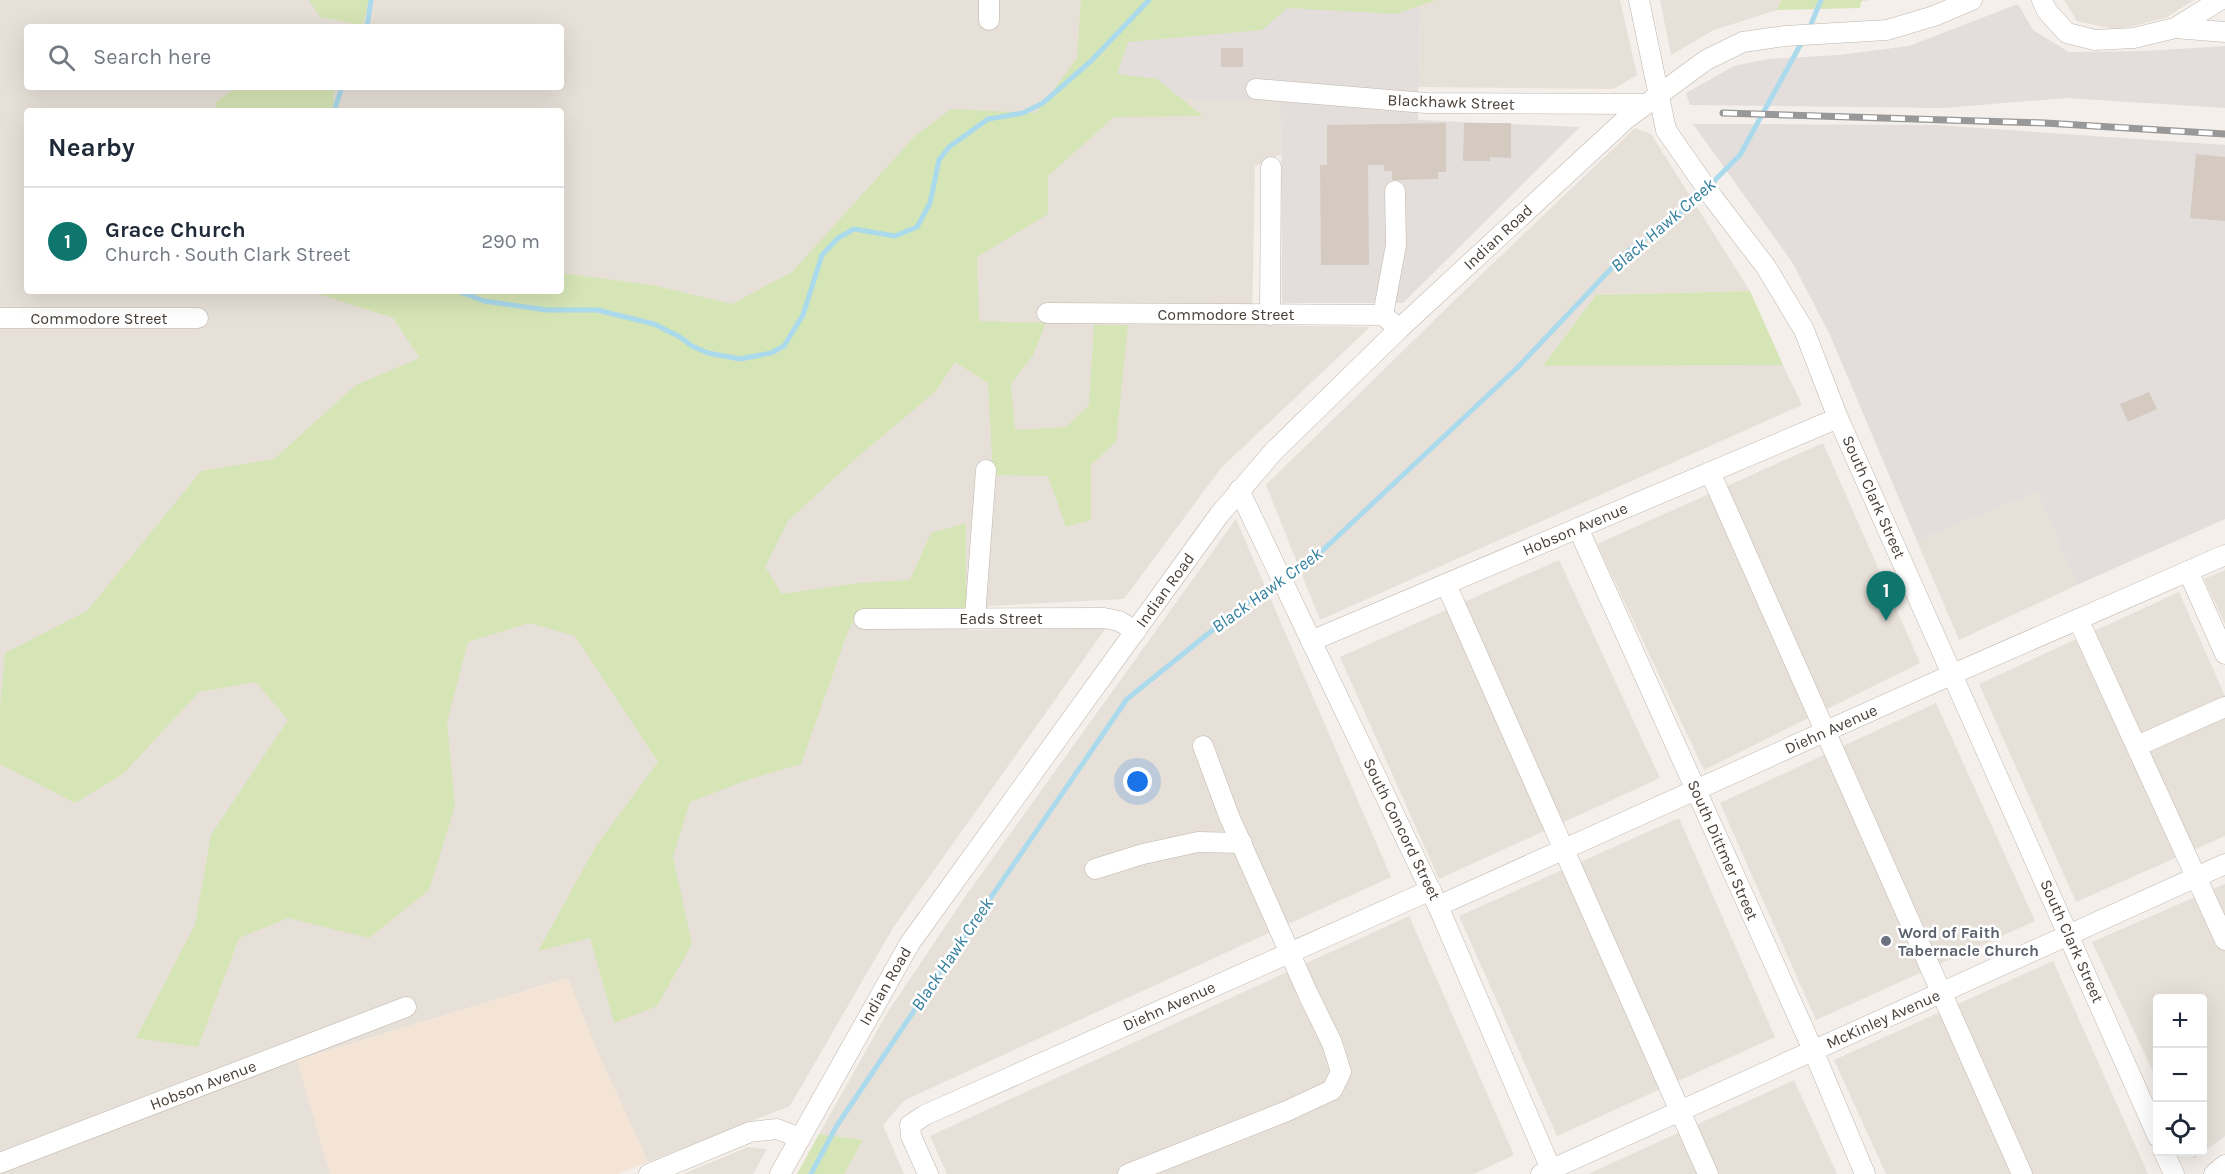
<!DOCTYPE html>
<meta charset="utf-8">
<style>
body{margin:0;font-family:Karla,sans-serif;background:#f2f2f3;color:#1f2937}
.controls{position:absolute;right:18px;bottom:18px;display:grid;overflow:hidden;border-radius:6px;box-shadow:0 6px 24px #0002}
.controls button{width:54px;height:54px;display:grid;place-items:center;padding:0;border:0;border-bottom:2px solid #e0e1e3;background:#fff;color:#1f2937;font:30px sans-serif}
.you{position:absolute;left:1138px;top:782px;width:21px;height:21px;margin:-15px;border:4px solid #fff;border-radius:50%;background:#1a73e8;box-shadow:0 0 0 9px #1a73e833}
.badge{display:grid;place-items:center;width:39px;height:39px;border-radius:50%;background:#0f766e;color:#fff;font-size:20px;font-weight:700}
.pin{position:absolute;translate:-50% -50px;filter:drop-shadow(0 2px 3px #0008)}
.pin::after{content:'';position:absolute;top:32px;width:21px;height:18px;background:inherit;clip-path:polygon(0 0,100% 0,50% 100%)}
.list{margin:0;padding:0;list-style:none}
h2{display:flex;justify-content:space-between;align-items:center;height:78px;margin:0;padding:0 24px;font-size:26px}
h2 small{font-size:20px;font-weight:400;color:#747a83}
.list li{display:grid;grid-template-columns:39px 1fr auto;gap:18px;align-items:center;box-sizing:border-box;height:108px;padding:0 24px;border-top:2px solid #e0e1e3}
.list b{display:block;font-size:22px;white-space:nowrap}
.list p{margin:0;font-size:20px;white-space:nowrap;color:#747a83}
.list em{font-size:20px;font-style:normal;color:#747a83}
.icon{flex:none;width:33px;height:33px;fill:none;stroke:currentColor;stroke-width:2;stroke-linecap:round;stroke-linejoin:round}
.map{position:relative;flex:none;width:2225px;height:1174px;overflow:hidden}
.search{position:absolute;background:#fff;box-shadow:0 6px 24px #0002;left:24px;top:24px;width:540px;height:66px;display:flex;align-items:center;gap:15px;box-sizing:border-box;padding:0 21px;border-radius:6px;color:#747a83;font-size:22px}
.panel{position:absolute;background:#fff;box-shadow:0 6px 24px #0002;left:24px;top:108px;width:540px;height:186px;border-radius:6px}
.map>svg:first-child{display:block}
</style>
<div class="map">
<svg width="2225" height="1174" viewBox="0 0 2225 1174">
<rect width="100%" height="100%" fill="#f4efea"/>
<!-- residential -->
<g fill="#e7e0d8" fill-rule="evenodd">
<path d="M0,0H1109L1281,100V154L1255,166L1252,325L1370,327L1221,468L1124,599L989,606L969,630L1106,628L893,928L790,1106L648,1162L597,1051L567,978L297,1060L330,1174H0ZM27,27H561V87H27ZM27,111H561V291H27Z"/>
<path d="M1419,0H1620L1637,75L1613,89L1418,87Z"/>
<path d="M1660,0H1781L1777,10L1714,30L1671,55Z"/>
<path d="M2064,0H2194L2165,18L2117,30L2077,21Z"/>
<path d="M1635,128L1651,134L1750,291L1596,295L1543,366L1783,365L1802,405L1320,620L1266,485L1464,291Z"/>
<path d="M1823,443L1920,663L1704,770L1597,544Z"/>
<path d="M2037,492L2077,585L1959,640L1917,541Z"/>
<path d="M1236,519L1391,877L905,1100L883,1125L904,1174H844L863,1140L819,1134L889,1010L967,894Z"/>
<path d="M1559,560L1660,778L1439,879L1340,657Z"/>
<path d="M2225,570V624L2204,579Z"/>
<path d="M2179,592L2225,696V836L2076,902L1979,684Z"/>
<path d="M1936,703L2035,921L1816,1020L1720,803Z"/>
<path d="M1679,818L1775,1037L1557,1136L1459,916Z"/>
<path d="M2225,884V1136L2194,1159L2191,1152H2202V998H2158L2157,1080L2092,942Z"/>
<path d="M1409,916L1514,1155L1474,1174H947L930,1136Z"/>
<path d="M2053,961L2148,1174H1886L1834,1060Z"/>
<path d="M1794,1080L1837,1174H1588Z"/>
<path d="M748,1147L767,1149L753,1174H683Z"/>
</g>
<!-- commercial -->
<path fill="#f4e4d6" d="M568,978L597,1051L648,1162L618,1174H330L297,1060Z"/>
<!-- industrial -->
<g fill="#e3dedb">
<path d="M1109,0H1419L1418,120L1580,127L1403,303H1282L1281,101L1108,97Z"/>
<path d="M2018,4L2033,30L2069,52L2146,51L2225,46V108L2066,98L1944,108L1690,105L1686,93L1734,66L1768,59L1839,55L1909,46Z"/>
<path d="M1693,124L1936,125L2225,145V519L2077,585L2037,492L1917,541L1830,335L1792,262Z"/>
</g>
<!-- green -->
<g fill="#d6e5b5">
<path d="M309,0H371L362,25L320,17Z"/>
<path d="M1081,0H1436L1396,14L1287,8L1262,30L1128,42L1117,74L1157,79L1203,116L1114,117L1048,176V214L977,257L979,321L1046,323L1033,355L1011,384L1015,430L1066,427L1089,405L1094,325H1128L1116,442L1091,465V520L1066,527L1048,476L993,475L988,383L955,362L936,391L854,460L788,521L765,567L782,594L858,583L910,580L931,533L966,523V610L859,611L848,631L801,764L750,779L690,802L673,857L692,944L657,1006L614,1023L590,938L538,951L596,846L658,762L575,636L529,623L468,642L447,722L455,806L429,890L369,938L288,918L239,938L198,1047L136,1038L195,925L211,835L288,720L256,682L199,692L123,774L75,803L0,764V707L5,653L87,611L201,471L274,459L356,385L420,358L393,318L309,291H561V273L652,285L732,304L792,272L915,136L951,109L1036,113L1077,58Z"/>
<path d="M1781,0H1870L1861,1L1860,8L1777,10Z"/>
<path d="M237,87H334L333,111H215L216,102Z"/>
<path d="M1750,291L1783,365L1543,366L1596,295Z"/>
<path d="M819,1134L863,1140L844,1174H797Z"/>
</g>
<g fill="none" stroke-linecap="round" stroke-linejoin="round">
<!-- stream -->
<g stroke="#aadaec" stroke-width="5">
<path d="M367,27L371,0"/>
<path d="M1809,29L1821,0"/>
<path d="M334,111L342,87"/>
<path d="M1710,185L1740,155L1803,40"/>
<path d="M458,291L484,301L547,310H597L654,324L680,337L692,346L708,353L740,359L771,353L784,346L803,315L822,255L838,238L854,229L895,236L917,227L930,203L939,160L949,147L988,119L1023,113L1043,103L1091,61L1149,0"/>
<path d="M1286,578L1306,566L1519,366L1627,252L1692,204L1704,192"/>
<path d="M811,1174L836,1127L948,960L1127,699L1245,604L1278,583"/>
</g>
</g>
<!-- building -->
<g fill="#d5cac0">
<rect x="1221" y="48" width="22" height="19"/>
<path d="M1446,123V172H1438V179L1392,180V171H1384V165H1368L1369,265H1321L1320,165H1327V125Z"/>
<path d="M1464,123H1511V158L1490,157V161H1463Z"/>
<path d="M2196,154L2225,157V221L2190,218Z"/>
<path d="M2149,392L2157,409L2128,422L2120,404Z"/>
</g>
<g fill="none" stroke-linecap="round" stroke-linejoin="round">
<!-- minor casing -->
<g stroke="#bfb6ad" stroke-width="21">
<g id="minor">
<path d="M989,0V20"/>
<path d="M1639,0L1666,130L1714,199L1766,267L1804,330L1838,418L2158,1137"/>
<path d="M2042,0L2047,11L2067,33L2095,40L2134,38L2175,28L2225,32"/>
<path d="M2175,28L2220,0"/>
<path d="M1256,89L1426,103L1646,104"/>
<path d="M1047,313L1383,315L1399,329"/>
<path d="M1270,315L1271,167"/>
<path d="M1383,315L1396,245L1395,191"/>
<path d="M0,318H198"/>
<path d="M1710,472L2022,1174"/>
<path d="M1239,490L1438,906L1553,1174"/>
<path d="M1578,528L1813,1050L1865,1174"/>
<path d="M2188,571L2225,654"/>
<path d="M1446,584L1708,1174"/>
<path d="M975,617L986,470"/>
<path d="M864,619L1104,618L1119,621L1136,631"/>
<path d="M2078,619L2225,940"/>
<path d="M1311,641L1838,418"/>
<path d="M2137,746L2225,707"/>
<path d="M1095,869L1143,854L1198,842L1242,843"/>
<path d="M1438,906L1953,674L2225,555"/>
<path d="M2164,1152L2174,1174"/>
<path d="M0,1163L406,1007"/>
<path d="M649,1174L750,1132L777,1129L800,1138"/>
<path d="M780,1174L910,943L1219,515L1274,451L1399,329L1626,119L1706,60L1743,42L1785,36L1887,30L1934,16L1972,0"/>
<path d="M928,1174L911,1136L910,1125L925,1115L1431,890"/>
<path d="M1128,1174L1287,1111L1332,1090L1341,1072L1332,1043L1308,994L1229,816L1203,746"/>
<path d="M1541,1174L2225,864"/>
<path d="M2214,1174L2225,1165"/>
</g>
</g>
<!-- minor -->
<use href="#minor" stroke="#fff" stroke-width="20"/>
<!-- rail casing -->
<g stroke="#989898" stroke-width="7">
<path id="rail" d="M1723,113L2045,123L2225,134"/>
</g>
<!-- rail -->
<use href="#rail" stroke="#fff" stroke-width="4.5" stroke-dasharray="14" stroke-linecap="butt"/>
</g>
<!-- markers -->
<circle fill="#6b7280" stroke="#fff" stroke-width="2" cx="1886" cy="941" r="6"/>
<g text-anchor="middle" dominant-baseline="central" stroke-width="5" stroke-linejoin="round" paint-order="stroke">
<!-- street labels -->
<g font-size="16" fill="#473f38" stroke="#fff">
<text transform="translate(1451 102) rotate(2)">Blackhawk Street</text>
<text transform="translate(1498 237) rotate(-43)">Indian Road</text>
<text x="1226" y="314">Commodore Street</text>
<text x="99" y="318">Commodore Street</text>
<text transform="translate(1874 497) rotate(66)">South Clark Street</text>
<text transform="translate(1575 529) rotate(-23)">Hobson Avenue</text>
<text transform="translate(1165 590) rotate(-54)">Indian Road</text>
<text x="1001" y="618">Eads Street</text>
<text transform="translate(1831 729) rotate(-24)">Diehn Avenue</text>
<text transform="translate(1402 829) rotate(64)">South Concord Street</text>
<text transform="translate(1723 850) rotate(66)">South Dittmer Street</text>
<text transform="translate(2072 941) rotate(66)">South Clark Street</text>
<text transform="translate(885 986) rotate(-60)">Indian Road</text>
<text transform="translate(1169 1006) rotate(-24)">Diehn Avenue</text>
<text transform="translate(1883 1019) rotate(-24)">McKinley Avenue</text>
<text transform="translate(203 1085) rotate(-21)">Hobson Avenue</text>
</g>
<!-- worship labels -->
<g font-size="16" font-weight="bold" fill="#5b616d" stroke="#fff" text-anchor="start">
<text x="1898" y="932">Word of Faith<tspan x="1898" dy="18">Tabernacle Church</tspan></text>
</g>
<!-- water labels -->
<g font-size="18" font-style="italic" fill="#337f9d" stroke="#fff">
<text transform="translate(1663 225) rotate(-41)">Black Hawk Creek</text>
<text transform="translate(1267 590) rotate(-36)">Black Hawk Creek</text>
<text transform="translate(952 954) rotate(-56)">Black Hawk Creek</text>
</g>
</g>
</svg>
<div class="controls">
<button>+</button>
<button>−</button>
<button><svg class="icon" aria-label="locate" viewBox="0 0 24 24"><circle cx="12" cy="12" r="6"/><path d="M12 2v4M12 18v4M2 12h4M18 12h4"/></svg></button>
</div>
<div class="you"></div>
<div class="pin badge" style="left:1886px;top:621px">1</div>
<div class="search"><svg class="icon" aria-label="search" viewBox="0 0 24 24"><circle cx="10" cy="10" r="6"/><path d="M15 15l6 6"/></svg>Search here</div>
<section class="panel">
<h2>Nearby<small></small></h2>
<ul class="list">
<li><span class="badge">1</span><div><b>Grace Church</b><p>Church · South Clark Street</p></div><em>290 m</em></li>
</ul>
</section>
</div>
